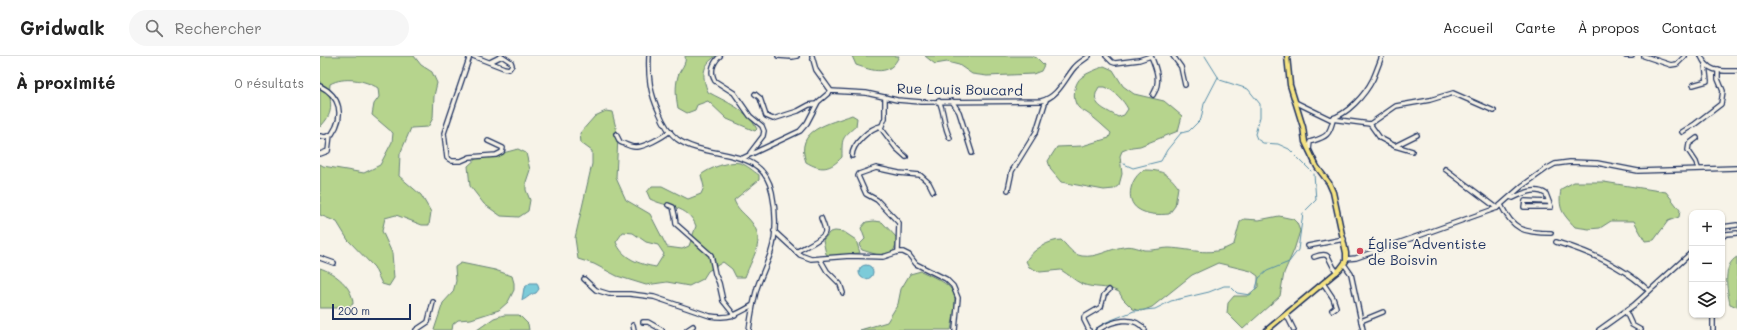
<!DOCTYPE html>
<html lang="fr">
<meta charset="utf-8">
<style>
body{margin:0;font-family:Mali,sans-serif;background:#f6f6f6;color:#222}
.controls{position:absolute;right:12px;bottom:12px;display:grid;overflow:hidden;border-radius:8px;box-shadow:0 1px 3px #0004}
.controls button{width:36px;height:36px;display:grid;place-items:center;padding:0;border:0;border-bottom:1px solid #e0e0e0;background:#fff;color:#222;font:20px sans-serif}
.scale{position:absolute;left:12px;bottom:10px;width:79px;box-sizing:border-box;padding-left:4px;border:2px solid #1b2f5e;border-top:0;font-size:11px;line-height:14px;white-space:nowrap;color:#1b2f5e;-webkit-text-stroke:3px #f7f3e8;paint-order:stroke}
.list{margin:0;padding:0;list-style:none}
h2{display:flex;justify-content:space-between;align-items:center;height:52px;margin:0;padding:0 16px;font-size:17px}
h2 small{font-size:13px;font-weight:400;color:#767676}
.icon{flex:none;width:22px;height:22px;fill:none;stroke:currentColor;stroke-width:2;stroke-linecap:round;stroke-linejoin:round}
.map{position:relative;flex:none;width:1417px;height:274px;overflow:hidden}
header{display:flex;align-items:center;gap:24px;box-sizing:border-box;height:56px;padding:0 20px;background:#fff;border-bottom:1px solid #e0e0e0}
header strong{font-size:19px}
nav{display:flex;gap:22px;margin-inline-start:auto;font-size:14px}
.search{width:280px;height:36px;background:#f6f6f6;display:flex;align-items:center;gap:10px;box-sizing:border-box;padding:0 14px;border-radius:22px;color:#767676;font-size:15px}
main{display:flex}
aside{flex:1;background:#fff}
.map>svg:first-child{display:block}
</style>
<header>
<strong>Gridwalk</strong>
<div class="search"><svg class="icon" aria-label="search" viewBox="0 0 24 24"><circle cx="10" cy="10" r="6"/><path d="M15 15l6 6"/></svg>Rechercher</div>
<nav><a>Accueil</a><a>Carte</a><a>À propos</a><a>Contact</a></nav>
</header>
<main>
<aside>
<h2>À proximité<small>0 résultats</small></h2>
<ul class="list">
</ul>
</aside>
<div class="map">
<svg width="1417" height="274" viewBox="0 0 1417 274">
<rect width="100%" height="100%" fill="#f7f3e8"/>
<filter id="ink" filterUnits="userSpaceOnUse"><feTurbulence type="fractalNoise" baseFrequency=".025" numOctaves="2"/><feDisplacementMap in="SourceGraphic" scale="8" xChannelSelector="R" yChannelSelector="G"/><feConvolveMatrix kernelMatrix="1 2 1 2 8 2 1 2 1" color-interpolation-filters="sRGB"/></filter>
<g filter="url(#ink)">
<!-- green -->
<g fill="#b6d48d" stroke="#688276" fill-rule="evenodd">
<path d="M0,0H94L101,9L112,16L117,27L114,40L113,62L108,71L91,72L80,98L79,120L101,139L111,156L109,169H102L76,159L65,162L62,175L72,197L74,222L69,230L62,228L54,211L28,184L17,166L0,159V108L3,110L44,117L60,109L72,86L73,77L52,59L54,48L59,41L58,32C45,24 24,20 10,28C8,47 17,54 0,71Z"/>
<path d="M365,0H396C381,10 382,21 388,36C406,46 427,53 437,73L435,75L407,63L388,45L377,49L375,54L367,57L358,52C356,41 355,31 358,20C360,13 367,8 365,0Z"/>
<path d="M532,0H579C570,21 553,15 536,9Z"/>
<path d="M605,0H711L717,2L724,9L721,15L713,18L667,20L652,18L639,9L627,6L615,8Z"/>
<path d="M784,10L793,14L803,30L814,38L844,45L862,60L858,75L820,90L812,91L802,95L800,100L802,118L799,129L794,133L784,134L741,126L731,114L728,105L737,91L762,90L789,82L791,77C783,70 775,62 767,57C764,55 761,54 759,52C751,45 754,26 762,21C768,16 777,14 784,10ZM785,31C794,34 804,45 808,53L804,59L798,61C785,53 768,49 779,31Z"/>
<path d="M286,55L292,56L298,80L296,122L306,144L330,158L347,191L362,193L369,190L376,170C368,149 348,152 330,143L327,136L332,130H342L368,143L381,138L384,131L381,119C387,113 411,104 420,107C427,109 433,115 439,119V124L414,144C417,152 421,155 427,161C448,182 434,197 425,221H416L412,213L403,206L388,215L383,223L369,230L347,226L326,229L297,220L274,208L258,203L255,182L272,108V95L261,87L260,77L275,60ZM303,176L313,177L326,186L338,189L344,198L336,211C319,208 303,203 296,186Z"/>
<path d="M532,59L537,62L536,70C521,83 522,82 522,101C510,114 501,115 486,106C474,73 509,68 532,59Z"/>
<path d="M198,93L206,97L210,114L206,126V134L210,144L208,155L199,161L181,160L164,148L150,130L148,110L159,100L183,97Z"/>
<path d="M824,114C841,114 848,117 858,131L855,150L849,158C839,159 827,159 818,153C804,144 811,121 824,114Z"/>
<path d="M1254,126H1284L1346,136L1360,154L1359,161L1348,165L1334,184L1325,185L1314,165H1291L1280,172L1269,173L1255,171C1242,157 1238,153 1241,133Z"/>
<path d="M959,160L973,163L977,167L980,175L974,194L964,217L960,240L923,273L907,257L908,247L914,240H927L938,231V220L931,215L898,207L872,219L832,251L822,255L813,253L803,243L799,236C785,229 775,233 762,228C755,225 748,218 741,214L720,216L709,211L706,205C712,194 729,184 741,184C749,191 751,198 762,200C777,202 789,193 803,191C811,189 817,192 824,194C833,195 841,192 849,192C873,193 892,202 914,188L920,166L924,163L939,164Z"/>
<path d="M554,165L562,166L578,183L573,196L558,199L542,194L539,189L545,183L541,172L546,166Z"/>
<path d="M515,175L524,176L536,184L540,197L510,200L506,198L503,184L510,176Z"/>
<path d="M1417,201V251L1410,248C1407,234 1402,209 1417,201Z"/>
<path d="M141,207L175,214L192,220L194,227V234L188,246L179,254L151,263L138,264L133,268L132,274H114L123,247L133,236L136,225L135,211Z"/>
<path d="M0,212C15,217 33,231 33,248L26,252H0Z"/>
<path d="M601,215C638,232 639,234 631,274H540L567,266L578,248L581,233L590,218Z"/>
<path d="M184,259H199L208,268L209,274H157L174,262Z"/>
</g>
<!-- water -->
<g fill="#7ccbd9" stroke="#558da8">
<circle cx="546" cy="216" r="7"/>
<path d="M210,227H217L219,233L216,237C209,238 206,244 202,244L204,232Z"/>
</g>
<g fill="none" stroke-linecap="round" stroke-linejoin="round">
<!-- stream -->
<g stroke="#558da8" stroke-width="1">
<path d="M885,0L900,24L928,33L940,48V61L935,78L937,83L943,87L958,88L969,93L991,115"/>
<path d="M804,108L813,112L841,105L847,94L861,77L869,75L881,63L884,48L898,21"/>
<path d="M774,274L784,267L814,255L835,253L851,245L889,236L904,230H910L917,237L930,239L936,232L939,222L947,215L969,206L978,194L983,157L996,144L994,118"/>
</g>
<!-- minor casing -->
<g stroke="#1b2f5e" stroke-width="6">
<g id="minor">
<path d="M150,0L124,77L127,102L132,105H141L150,101L176,99L182,96L183,92L168,85"/>
<path d="M153,0L184,12L189,13L192,9L191,6L182,0L170,6"/>
<path d="M329,0C328,21 330,37 339,56C343,66 348,76 357,83C387,105 442,88 452,136C456,154 457,178 451,196C447,208 441,220 437,232C433,246 431,260 429,274"/>
<path d="M400,0C393,7 389,15 395,25L414,37L430,60L442,70L444,75L443,80L430,97"/>
<path d="M458,0L472,1L477,0"/>
<path d="M492,0L496,14L511,35"/>
<path d="M786,0L792,6L795,7L819,4L831,0"/>
<path d="M831,0C837,14 841,26 833,39"/>
<path d="M853,0L861,11L865,29"/>
<path d="M1306,0H1312"/>
<path d="M1324,0L1351,9L1357,8L1365,0"/>
<path d="M1381,0C1388,17 1401,15 1417,15"/>
<path d="M1373,29L1387,25L1385,9"/>
<path d="M0,30C20,40 25,59 12,78L5,81L0,80"/>
<path d="M435,38L440,42L446,60L453,63L478,55L489,49L496,48"/>
<path d="M565,41V62L561,72L576,92L586,101"/>
<path d="M619,45C625,57 623,70 630,82"/>
<path d="M632,45L639,56L652,97"/>
<path d="M975,46L1010,63C1027,59 1045,39 1053,23C1056,16 1059,8 1062,0"/>
<path d="M1011,63L1050,68L1060,82L1075,90L1092,95"/>
<path d="M1050,68L1076,50L1110,44L1133,37L1174,55"/>
<path d="M1362,76L1375,68L1401,48L1403,35L1398,23V14"/>
<path d="M296,78L300,86C305,88 310,91 315,91C323,92 343,81 350,75"/>
<path d="M1377,82L1369,88L1368,94L1376,106L1378,112"/>
<path d="M1075,90L1097,79"/>
<path d="M989,94L990,86C1005,81 1009,81 1013,64"/>
<path d="M0,98L8,95L10,79"/>
<path d="M532,100C532,88 550,72 561,70"/>
<path d="M423,102L480,75L487,67L498,46L511,35L546,37L577,44L601,46L721,45C738,41 744,24 754,12C758,7 764,4 769,0"/>
<path d="M1125,113L1177,152"/>
<path d="M688,134L692,115L716,76L726,44"/>
<path d="M1190,141L1193,142C1203,137 1216,131 1226,138L1231,151H1204L1205,145L1229,146"/>
<path d="M348,149L353,151L355,160L356,168L391,199L395,218L399,227L403,245L415,260"/>
<path d="M1181,149C1193,174 1204,177 1231,177"/>
<path d="M1402,171L1417,169"/>
<path d="M454,175L480,199L491,203L530,200L563,201L578,196H583L589,199L596,208L626,223L633,230L638,242L635,274"/>
<path d="M1402,181L1406,178L1417,177"/>
<path d="M1236,186C1270,196 1303,210 1329,235"/>
<path d="M988,190L1024,183"/>
<path d="M476,196C482,192 506,182 505,175C505,171 502,165 501,162"/>
<path d="M578,196L579,167L557,144L546,138L538,120L539,118L556,112L579,117L600,119L609,127L613,135"/>
<path d="M994,201C1013,194 1006,204 1017,216"/>
<path d="M0,202L14,207"/>
<path d="M500,203L507,215L520,228L523,237"/>
<path d="M1026,203L1036,202L1177,152L1202,130L1226,113L1235,108L1250,106L1277,107L1318,115L1417,112"/>
<path d="M1024,208L1031,218L1043,274"/>
<path d="M264,223L276,234L289,238H310L334,241L390,260C410,263 416,259 433,249"/>
<path d="M1003,227L1013,242L1016,251L1012,254"/>
<path d="M1306,256L1312,269L1321,274"/>
<path d="M966,258L974,274"/>
<path d="M1393,259V274"/>
<path d="M1041,265L1063,256"/>
<path d="M323,266H328L342,274"/>
<path d="M313,269L314,274"/>
<path d="M96,274L108,266L113,246"/>
<path d="M367,274L373,270"/>
<path d="M769,274L764,264V261L781,251L784,239L789,234"/>
<path d="M778,274C792,265 814,258 825,274"/>
<path d="M1279,274L1314,249L1372,196"/>
</g>
</g>
<!-- major casing -->
<g stroke="#1b2f5e" stroke-width="7">
<path id="major" d="M947,274L1020,213L1026,205V197L1013,136L1009,127L997,111L985,86L983,71L970,29L967,0"/>
</g>
<!-- minor -->
<use href="#minor" stroke="#f7f3e8" stroke-width="3.5"/>
<!-- major -->
<use href="#major" stroke="#f5e382" stroke-width="4"/>
</g>
</g>
<!-- markers -->
<circle fill="#d1495b" stroke="#f7f3e8" stroke-width="1.5" cx="1040" cy="195" r="4"/>
<g text-anchor="middle" dominant-baseline="central" stroke-width="4" stroke-linejoin="round" paint-order="stroke">
<!-- street labels -->
<g font-size="14" fill="#1b2f5e" stroke="#f7f3e8">
<text transform="translate(640 33) rotate(1)">Rue Louis Boucard</text>
</g>
<!-- poi labels -->
<g font-size="14" fill="#1b2f5e" stroke="#f7f3e8" text-anchor="start">
<text x="1048" y="187">Église Adventiste<tspan x="1048" dy="16">de Boisvin</tspan></text>
</g>
</g>
</svg>
<div class="controls">
<button>+</button>
<button>−</button>
<button><svg class="icon" aria-label="layers" viewBox="0 0 24 24"><path d="M12 4l9 5-9 5-9-5zM3 14l9 5 9-5"/></svg></button>
</div>
<div class="scale">200 m</div>
</div>
</main>
